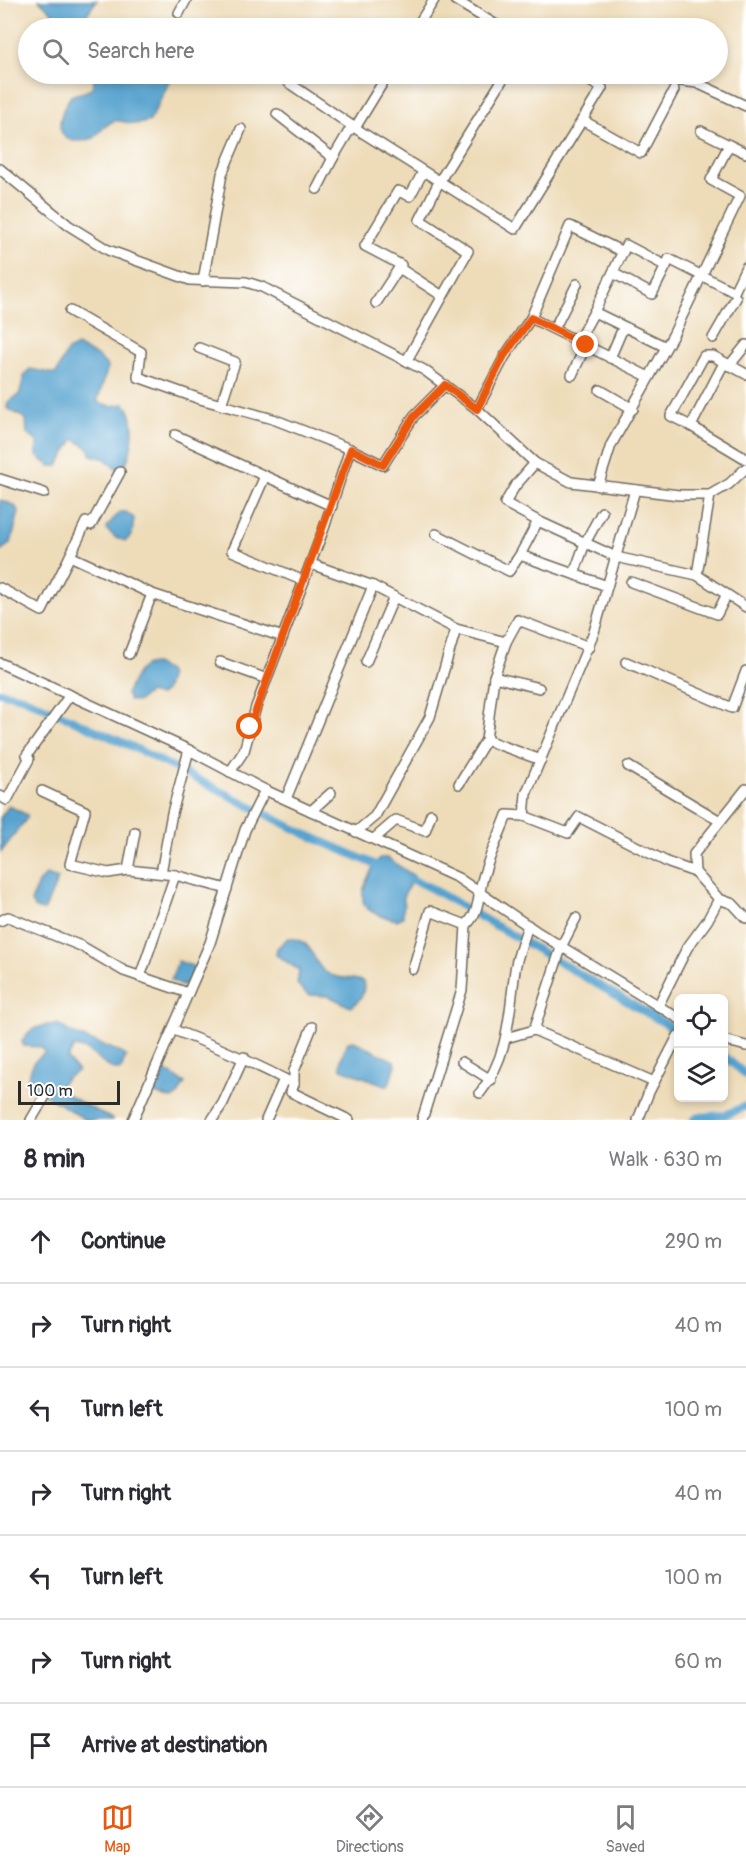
<!DOCTYPE html>
<meta charset="utf-8">
<style>
body{margin:0;font-family:Pangolin,sans-serif;background:#f2f2f3;color:#2b2b33}
.controls{position:absolute;right:18px;bottom:18px;display:grid;overflow:hidden;border-radius:9px;box-shadow:0 3px 9px #0003}
.controls button{width:54px;height:54px;display:grid;place-items:center;padding:0;border:0;border-bottom:2px solid #e1e1e2;background:#fff;color:#2b2b33;font:30px sans-serif}
.scale{position:absolute;left:18px;bottom:15px;width:102px;box-sizing:border-box;padding-left:6px;border:3px solid #2b2b2b;border-top:0;font-size:16px;line-height:21px;white-space:nowrap;color:#2b2b2b;-webkit-text-stroke:4px #fff;paint-order:stroke}
.stop{position:absolute;width:18px;height:18px;margin:-14px;border:4px solid #ea580c;border-radius:50%;background:#fff}
.stop.end{background:#ea580c;border-color:#fff;box-shadow:0 2px 6px #0008}
.list{margin:0;padding:0;list-style:none}
h2{display:flex;justify-content:space-between;align-items:center;height:78px;margin:0;padding:0 24px;font-size:26px}
h2 small{font-size:20px;font-weight:400;color:#7c7c81}
.list li{display:grid;grid-template-columns:39px 1fr auto;gap:18px;align-items:center;box-sizing:border-box;height:84px;padding:0 24px;border-top:2px solid #e1e1e2}
.list b{display:block;font-size:22px;white-space:nowrap}
.list em{font-size:20px;font-style:normal;color:#7c7c81}
.icon{flex:none;width:33px;height:33px;fill:none;stroke:currentColor;stroke-width:2;stroke-linecap:round;stroke-linejoin:round}
.map{position:relative;flex:none;width:746px;height:1120px;overflow:hidden}
.search{position:absolute;background:#fff;box-shadow:0 3px 9px #0003;left:18px;right:18px;top:18px;height:66px;display:flex;align-items:center;gap:15px;box-sizing:border-box;padding:0 21px;border-radius:33px;color:#7c7c81;font-size:22px}
.sheet{height:666px;background:#fff}
nav{display:flex;justify-content:space-around;align-items:center;box-sizing:border-box;height:84px;border-top:2px solid #e1e1e2;background:#fff;font-size:16px;color:#7c7c81}
nav a{display:grid;justify-items:center;gap:3px}
nav .on{color:#ea580c}
.map>svg:first-child{display:block}
</style>
<div class="map">
<svg width="746" height="1120" viewBox="0 0 746 1120">
<rect width="100%" height="100%" fill="#fff"/>
<filter id="ink" filterUnits="userSpaceOnUse"><feTurbulence type="fractalNoise" baseFrequency=".0167" numOctaves="2"/><feDisplacementMap in="SourceGraphic" scale="12" xChannelSelector="R" yChannelSelector="G"/><feConvolveMatrix kernelMatrix="1 2 1 2 8 2 1 2 1" color-interpolation-filters="sRGB"/></filter>
<filter id="wash" filterUnits="userSpaceOnUse"><feTurbulence type="fractalNoise" baseFrequency=".008" numOctaves="4" result="noise"/><feDisplacementMap in="SourceGraphic" scale="24" xChannelSelector="R" yChannelSelector="G"/><feGaussianBlur stdDeviation="1.35" result="paint"/><feColorMatrix in="noise" values="0 0 0 0 0 0 0 0 0 0 0 0 0 0 0 0 0 1.4 0 .05"/><feComposite in="paint" operator="in"/></filter>
<g filter="url(#wash)">
<rect width="100%" height="100%" fill="#eedcb9"/>
<!-- water -->
<g fill="#56a3cf" stroke="#40677d" stroke-width="1.5">
<path d="M39,0H97L77,28H62L64,24Z"/>
<path d="M89,74H173L150,121C117,132 123,104 94,138C55,150 53,122 71,96C83,90 92,95 94,79Z"/>
<path d="M77,346L99,357L108,367L97,402L111,406L124,404C138,413 134,458 122,468L117,469L105,459L91,455L89,448L74,439L58,466H50L37,456V441L27,434L26,419L7,408L8,402L19,395L25,374L30,369L56,374L67,351Z"/>
<path d="M0,500L14,505L19,512L11,543L0,551Z"/>
<path d="M120,512H126L134,518L132,534L126,541L116,538L107,530V526Z"/>
<path d="M154,664L168,671L170,675L165,691L159,696L149,693L137,702L129,700L126,694C134,681 136,664 154,664Z"/>
<path d="M9,806L27,815V818L1,852L0,818Z"/>
<path d="M380,858H387L414,876L404,895L403,917L397,920C387,918 373,915 366,907C356,895 372,867 380,858Z"/>
<path d="M46,875L58,879L44,911L35,908L31,902L38,883Z"/>
<path d="M288,938C315,940 310,959 324,971C337,981 351,976 364,982C365,993 359,1003 350,1007L329,996L308,995L297,984L299,970L276,955L277,948Z"/>
<path d="M178,961L195,967L190,981L181,986L171,980Z"/>
<path d="M58,1024C79,1041 105,1042 126,1056L121,1070C108,1070 101,1061 92,1054C88,1050 80,1048 74,1047L67,1059L78,1071C69,1077 61,1078 60,1091L114,1120H86L26,1084L33,1063L45,1052L41,1047L24,1046L22,1042C28,1027 44,1025 58,1024Z"/>
<path d="M354,1041L394,1061L396,1065L388,1086L341,1069C339,1060 344,1050 348,1042Z"/>
<path d="M164,1070L185,1083L178,1095L173,1099L155,1094L152,1090L156,1076Z"/>
</g>
<g fill="none" stroke-linecap="round" stroke-linejoin="round">
<!-- canal -->
<g stroke="#56a3cf" stroke-width="8">
<path d="M0,692L22,697L135,748L303,833L383,868"/>
<path d="M405,877L427,886L678,1031"/>
<path d="M724,1056L746,1075"/>
<path d="M694,1120L698,1117L725,1115L746,1106"/>
</g>
</g>
</g>
<g filter="url(#ink)">
<g fill="none" stroke-linecap="round" stroke-linejoin="round">
<!-- minor casing -->
<g stroke="#6f695d" stroke-width="12">
<g id="minor">
<path d="M455,0L501,28"/>
<path d="M179,13L186,0"/>
<path d="M416,28L434,0"/>
<path d="M388,74L355,128L515,229L602,88L578,74"/>
<path d="M673,80L697,83L746,106"/>
<path d="M289,83L355,128"/>
<path d="M277,114L333,158L352,126"/>
<path d="M582,120L641,153L674,90"/>
<path d="M701,131L729,145"/>
<path d="M0,169L68,225L108,250L190,280L246,282L262,287L424,370L477,409L535,463L571,482L679,495H710L729,484L746,468"/>
<path d="M423,172L410,196L398,191L365,246L401,265L399,268L441,295"/>
<path d="M317,189L333,158"/>
<path d="M623,252L570,226L531,318L649,377"/>
<path d="M613,273L652,294L666,266"/>
<path d="M203,281L222,174L241,129"/>
<path d="M376,303L399,268"/>
<path d="M70,311L141,352L138,377L200,399L273,419L350,449"/>
<path d="M594,312L626,245L666,266L669,259L734,292L746,267"/>
<path d="M554,329L577,284"/>
<path d="M713,338L736,298"/>
<path d="M578,341L594,312L666,347"/>
<path d="M199,348L235,362L221,405"/>
<path d="M610,358L623,328"/>
<path d="M407,360L468,251L420,220L439,182L506,74"/>
<path d="M724,363L691,426L671,416L704,356H713L746,374"/>
<path d="M729,366L746,345"/>
<path d="M572,375L586,345"/>
<path d="M600,390L633,409"/>
<path d="M477,409L505,356L531,318"/>
<path d="M691,426L746,459"/>
<path d="M175,435L265,476"/>
<path d="M535,463L515,486L505,503L538,521L616,557L697,575"/>
<path d="M0,479L44,493"/>
<path d="M598,486L611,445L673,335L740,196L711,180L729,145L746,153"/>
<path d="M710,495L697,575L746,607"/>
<path d="M436,534L509,571L520,555L538,521"/>
<path d="M520,555L607,586"/>
<path d="M70,556L86,522L91,525L120,472"/>
<path d="M311,564L373,586L456,629L506,642L518,620L589,647"/>
<path d="M574,574L585,543L602,512"/>
<path d="M304,581L232,551L265,476L332,506"/>
<path d="M631,582L717,614L726,596"/>
<path d="M0,588L42,611L70,556L152,594"/>
<path d="M129,654L152,594L283,637"/>
<path d="M220,662L267,679"/>
<path d="M366,662L394,597"/>
<path d="M626,662L732,708L746,671"/>
<path d="M0,663L189,750L265,790L458,878L536,931L678,1018"/>
<path d="M494,677L539,688"/>
<path d="M486,740L541,760"/>
<path d="M628,766L720,821"/>
<path d="M230,772L244,751L256,707L324,528L350,449L383,465L414,416L445,385"/>
<path d="M459,784L486,740L494,677L506,642"/>
<path d="M42,791L85,811L70,864L108,873L128,870L175,875L227,889"/>
<path d="M0,796L7,800L29,759L27,755L70,695"/>
<path d="M286,799L373,586"/>
<path d="M311,811L331,793"/>
<path d="M524,816L526,794L594,632L635,490"/>
<path d="M356,832L375,816L430,717L456,629"/>
<path d="M375,838L396,820L425,831L431,814"/>
<path d="M128,870L135,832"/>
<path d="M695,872L694,854L746,789"/>
<path d="M161,873L172,813L189,750"/>
<path d="M0,921L8,917L81,946L124,971L188,993"/>
<path d="M413,969L430,911L466,925C478,914 478,901 481,886C485,864 499,837 507,815L524,816L568,833L579,817L669,863L695,872L719,899L733,904L746,918"/>
<path d="M140,977L175,875"/>
<path d="M658,1006L687,948L707,921L719,899"/>
<path d="M174,1030C216,1046 254,1063 294,1084L291,1092L349,1120"/>
<path d="M534,1030L562,945L576,918"/>
<path d="M506,1038L534,1030L654,1082"/>
<path d="M724,1040L746,1046"/>
<path d="M462,1062L491,1080"/>
<path d="M294,1084V1071L312,1027"/>
<path d="M480,1093C509,1057 509,1014 515,970C517,955 524,940 528,925"/>
<path d="M31,1120L44,1098"/>
<path d="M133,1120L210,943L245,830L265,790"/>
<path d="M212,1120L223,1103L244,1057"/>
<path d="M266,1120L284,1079"/>
<path d="M422,1120L462,990L466,925"/>
<path d="M638,1120L649,1092L678,1036"/>
</g>
</g>
<!-- minor -->
<use href="#minor" stroke="#fff" stroke-width="9"/>
</g>
</g>
<g fill="none" stroke-linecap="round" stroke-linejoin="round" filter="url(#ink)">
<!-- route -->
<path stroke="#ea580c" stroke-width="8" d="M250,727L351,449L383,465L414,416L445,385L477,409L504,356L531,318L586,345"/>
</g>
</svg>
<div class="controls">
<button><svg class="icon" aria-label="locate" viewBox="0 0 24 24"><circle cx="12" cy="12" r="6"/><path d="M12 2v4M12 18v4M2 12h4M18 12h4"/></svg></button>
<button><svg class="icon" aria-label="layers" viewBox="0 0 24 24"><path d="M12 4l9 5-9 5-9-5zM3 14l9 5 9-5"/></svg></button>
</div>
<div class="scale">100 m</div>
<div class="stop" style="left:250px;top:727px"></div>
<div class="stop end" style="left:586px;top:345px"></div>
<div class="search"><svg class="icon" aria-label="search" viewBox="0 0 24 24"><circle cx="10" cy="10" r="6"/><path d="M15 15l6 6"/></svg>Search here</div>
</div>
<section class="sheet">
<h2>8 min<small>Walk · 630 m</small></h2>
<ul class="list">
<li><svg class="icon" aria-label="ahead" viewBox="0 0 24 24"><path d="M12 20V5M6 11l6-6 6 6"/></svg><div><b>Continue</b></div><em>290 m</em></li>
<li><svg class="icon" aria-label="right" viewBox="0 0 24 24"><path d="M7 20v-9h11M14 6l5 5-5 5"/></svg><div><b>Turn right</b></div><em>40 m</em></li>
<li><svg class="icon" aria-label="left" viewBox="0 0 24 24"><path d="M17 20v-9H6M10 6l-5 5 5 5"/></svg><div><b>Turn left</b></div><em>100 m</em></li>
<li><svg class="icon" aria-label="right" viewBox="0 0 24 24"><path d="M7 20v-9h11M14 6l5 5-5 5"/></svg><div><b>Turn right</b></div><em>40 m</em></li>
<li><svg class="icon" aria-label="left" viewBox="0 0 24 24"><path d="M17 20v-9H6M10 6l-5 5 5 5"/></svg><div><b>Turn left</b></div><em>100 m</em></li>
<li><svg class="icon" aria-label="right" viewBox="0 0 24 24"><path d="M7 20v-9h11M14 6l5 5-5 5"/></svg><div><b>Turn right</b></div><em>60 m</em></li>
<li><svg class="icon" aria-label="arrive" viewBox="0 0 24 24"><path d="M6 21V4h12l-3 4 3 4H6"/></svg><div><b>Arrive at destination</b></div></li>
</ul>
</section>
<nav>
<a class="on"><svg class="icon" aria-label="map" viewBox="0 0 24 24"><path d="M3 6l6-2 6 2 6-2v14l-6 2-6-2-6 2zM9 4v14M15 6v14"/></svg>Map</a>
<a><svg class="icon" aria-label="directions" viewBox="0 0 24 24"><path d="M12 3l9 9-9 9-9-9zM9 14v-3h6M13 9l2 2-2 2"/></svg>Directions</a>
<a><svg class="icon" aria-label="saved" viewBox="0 0 24 24"><path d="M7 4h10v16l-5-4-5 4z"/></svg>Saved</a>
</nav>
